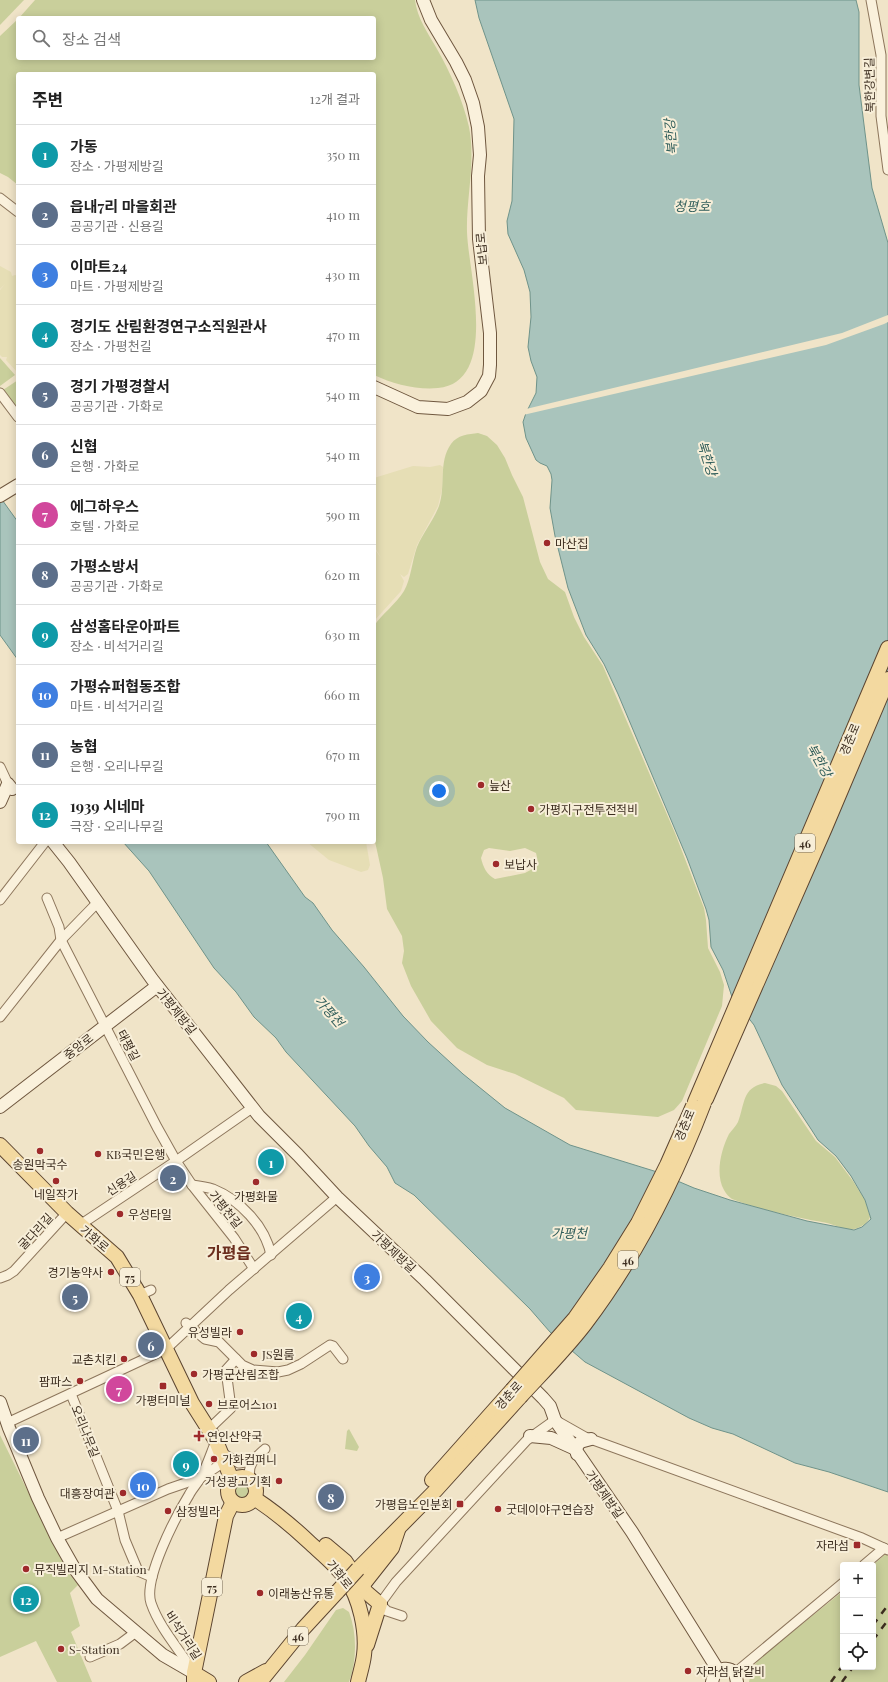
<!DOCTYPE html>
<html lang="ko">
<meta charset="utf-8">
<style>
body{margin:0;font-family:"Playfair Display","Noto Sans KR",serif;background:#f2f2f2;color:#222}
.controls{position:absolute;right:12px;bottom:12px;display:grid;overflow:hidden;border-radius:4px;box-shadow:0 2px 10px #0003}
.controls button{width:36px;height:36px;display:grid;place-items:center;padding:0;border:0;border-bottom:1px solid #e0e0e0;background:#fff;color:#222;font:20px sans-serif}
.you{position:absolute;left:439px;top:791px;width:14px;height:14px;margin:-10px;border:3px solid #fff;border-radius:50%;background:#1a73e8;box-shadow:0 0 0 6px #1a73e833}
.badge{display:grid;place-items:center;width:26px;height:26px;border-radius:50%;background:#9e2a2b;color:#fff;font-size:13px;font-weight:700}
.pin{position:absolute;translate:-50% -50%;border:2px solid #fff;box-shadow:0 1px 4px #0006}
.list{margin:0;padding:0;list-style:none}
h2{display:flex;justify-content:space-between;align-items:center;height:52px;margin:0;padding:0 16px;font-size:17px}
h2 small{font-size:13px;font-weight:400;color:#767676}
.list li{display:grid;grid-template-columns:26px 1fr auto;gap:12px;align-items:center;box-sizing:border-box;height:60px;padding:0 16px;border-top:1px solid #e0e0e0}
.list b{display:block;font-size:15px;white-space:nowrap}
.list p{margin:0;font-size:13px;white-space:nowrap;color:#767676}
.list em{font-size:13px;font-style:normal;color:#767676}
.icon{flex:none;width:22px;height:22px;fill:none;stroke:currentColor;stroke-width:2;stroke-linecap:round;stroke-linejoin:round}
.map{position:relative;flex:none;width:888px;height:1682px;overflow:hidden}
.search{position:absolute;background:#fff;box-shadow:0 2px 10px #0003;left:16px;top:16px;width:360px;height:44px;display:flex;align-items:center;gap:10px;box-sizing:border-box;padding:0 14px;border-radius:4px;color:#767676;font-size:15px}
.panel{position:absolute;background:#fff;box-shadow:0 2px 10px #0003;left:16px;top:72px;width:360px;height:772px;border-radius:4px}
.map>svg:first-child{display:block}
</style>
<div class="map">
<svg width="888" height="1682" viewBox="0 0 888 1682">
<rect width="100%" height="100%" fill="#f0e4c8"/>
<!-- farmland -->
<g fill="#e6deb5">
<path d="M0,266L11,272L12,276L15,275L18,276V373L6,360L7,357H2L0,355V290L5,284L0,289Z"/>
<path d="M440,465L443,467L442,489L438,506L417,545L408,574L404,577L400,574L404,581L401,591L374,621V548L381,558L374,546V478L413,466L430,467Z"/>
<path d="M307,842H366L370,865L368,870L361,872L329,860Z"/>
</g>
<!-- green -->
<g fill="#c9cf9b" fill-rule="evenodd">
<path d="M0,0H24L0,25Z"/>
<path d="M35,0H415C417,18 428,33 437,49C450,72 463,100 469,127C476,162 466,198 467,232C468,271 500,382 438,388C417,390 393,384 374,375V74H18V185L8,177L0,173V36L18,19V58H374V18H19Z"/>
<path d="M0,358L15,375L0,386Z"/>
<path d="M18,380V410L3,390Z"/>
<path d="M478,433L487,436L497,445L505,458L512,475L523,497L540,562L548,579L565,592L574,617L584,637L603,666L675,833L704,908L706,920L708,948L720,972L724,985L722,1006L682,1101L674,1110L658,1117L576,1110L564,1098L515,1074L487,1065L457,1048L431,1021L411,986L402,963L404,951L402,936L387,909L383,878L374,837V626C382,614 396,604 404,591C411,579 412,561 417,547C423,533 433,521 439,506C446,487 438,462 451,444C457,435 469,434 478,433ZM489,848L510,851L525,848L536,853L538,862L534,868L525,873L495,879C487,875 483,867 481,858L484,850Z"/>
<path d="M765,1083L776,1086L782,1091L816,1141L835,1157L853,1181L865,1200L870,1217C868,1223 860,1228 854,1229C845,1230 835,1225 827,1223C798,1218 760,1210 732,1199C729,1197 726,1194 724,1190C715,1174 721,1150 729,1134C732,1130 736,1126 738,1122C745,1104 742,1087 765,1083Z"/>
<path d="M349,1429L359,1447L357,1451L345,1449L347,1431Z"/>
<path d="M0,1435L67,1571L78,1585L70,1593L80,1626L71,1632L92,1682H57L36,1641L0,1657Z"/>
<circle cx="242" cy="1490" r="10"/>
<path d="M888,1552V1682H749L752,1668L759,1659L843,1591V1667H873V1565Z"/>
<path d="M343,1608L349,1612C357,1633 357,1661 349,1682H284L305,1655L336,1610Z"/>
</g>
<!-- water -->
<g fill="#a9c4bc" stroke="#6f938a">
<path d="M475,0H856L859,12V85L872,188L888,243V1492L829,1472L795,1463L733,1434L712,1428L689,1418L585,1362L550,1332L530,1309L414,1195L395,1183L387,1167L369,1146L355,1126L286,1052L276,1038L254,1017L236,992L214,968L149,871L123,842H266L305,897L313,903L332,930L364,967L403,1016L428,1042L463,1074L505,1108L570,1145L654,1171L694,1188L730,1200L807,1221L854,1230L862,1227L871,1219L865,1200L851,1176L836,1156L818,1140L811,1129L782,1085L754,1025L732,997L723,970L711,947L709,920L706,909L687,858L618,694L604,664L586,635L568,588L555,536L550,508L552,480L551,474L547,466L540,463L536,460L526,438L523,422L526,413L536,393L537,377L531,361L528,347L531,317L530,292L524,270L508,234L507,221L512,201L514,119L479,18Z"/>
<path d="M0,497L18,522V660L0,635Z"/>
</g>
<!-- pier -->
<path fill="#f0e4c8" d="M888,315V322L884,324L826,345L523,415L526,409L842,333Z"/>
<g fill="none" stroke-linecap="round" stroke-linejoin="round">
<!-- street casing -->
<g stroke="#8d765c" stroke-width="11">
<g id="street">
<path d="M871,0L881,55V116L888,170"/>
<path d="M0,198L18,212"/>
<path d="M0,393L18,417"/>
<path d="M0,767L8,784"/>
<path d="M47,898L59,927L61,940L157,1127L176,1161L192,1185L234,1238L254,1269"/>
<path d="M0,900L45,842"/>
<path d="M0,1017L61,940L97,903"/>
<path d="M192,1185C199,1186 206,1187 213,1189C240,1200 265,1226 271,1255"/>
<path d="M80,1225L176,1161L252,1108"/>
<path d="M0,1278L8,1275L14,1271L67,1213"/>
<path d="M140,1295L151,1290"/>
<path d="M186,1323L205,1339L219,1342L242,1365L253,1370L278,1372L288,1370L301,1364L330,1345L333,1346L343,1359"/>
<path d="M71,1394L118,1511L125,1540L138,1571L152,1577"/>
<path d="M7,1423L166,1349L229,1290L337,1197"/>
<path d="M209,1429L231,1408L226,1370L236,1359"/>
<path d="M250,1479C247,1464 255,1458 265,1449"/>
<path d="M57,1538L168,1489L200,1478L218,1466L221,1461L222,1453L239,1463L252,1461"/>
<path d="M864,1565L884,1548"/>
<path d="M402,1616L387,1611L380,1604L396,1582L527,1440L555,1420L585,1437L862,1538L888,1550"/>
<path d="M90,1657L120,1644L136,1632"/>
<path d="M194,1673C180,1650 160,1629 151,1603C143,1579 176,1516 189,1495C192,1489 197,1484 201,1477C207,1466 211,1453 216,1441"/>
<path d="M735,1673L843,1583"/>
</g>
</g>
<!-- secondary casing -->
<g stroke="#6f573f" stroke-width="14">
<g id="secondary">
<path d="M374,387L418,407L448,409L467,402L481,391L489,376L490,365V333L479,239L478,176L480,155L478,127L473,103L465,80L456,62L431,20L423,0"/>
<path d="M0,496L18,485"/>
<path d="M0,802L8,784L12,789"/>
<path d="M53,842L69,862L152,979L259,1116L298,1155L337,1197L425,1280L543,1398L550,1406L555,1420L632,1532L718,1670"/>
<path d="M0,1107L157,986"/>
<path d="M0,1402L9,1428L38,1498L57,1538L74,1568L97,1599L163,1655L194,1673"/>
<path d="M530,1436L551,1438L573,1448"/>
<path d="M577,1454L576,1448L580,1442L591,1439"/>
<path d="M712,1682L714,1675C721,1668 728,1666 735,1673L737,1682"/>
</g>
</g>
<!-- primary casing -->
<g stroke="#5b4430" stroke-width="16">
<g id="primary">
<path d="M706,1099L825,828L888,679"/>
<path d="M695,1102L888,648"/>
<path d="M0,1145L67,1213L117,1257L140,1295L192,1403L216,1441L232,1480"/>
<circle cx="242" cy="1491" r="14"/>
<path d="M432,1480L512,1390"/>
<path d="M254,1498C274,1511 292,1526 309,1542C322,1554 336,1565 346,1579C360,1598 367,1632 364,1655C363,1664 360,1673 358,1682"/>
<path d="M326,1545L345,1561L366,1592L380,1604L367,1645"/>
<path d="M358,1569L436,1490L520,1397"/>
<path d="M362,1586L392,1548L398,1530"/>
<path d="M194,1673L209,1682"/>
<path d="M194,1682V1673L226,1516L233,1502"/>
<path d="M246,1682L266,1671"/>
<path d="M260,1682L303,1629L338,1591"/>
</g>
</g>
<!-- street -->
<use href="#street" stroke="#faf1dc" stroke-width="9"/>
<!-- secondary -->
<use href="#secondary" stroke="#faf1dc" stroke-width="12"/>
<!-- primary -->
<use href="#primary" stroke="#f3d9a0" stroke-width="14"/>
<!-- rail -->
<g stroke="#3d2e20" stroke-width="2.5" stroke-dasharray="7 7" stroke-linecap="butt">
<path d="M873,1625L888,1605"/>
<path d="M873,1640L888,1620"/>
<path d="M831,1682L843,1665"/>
<path d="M842,1682L853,1667"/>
</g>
<!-- primary-bridge casing -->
<g stroke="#5b4430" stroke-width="16" stroke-linecap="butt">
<g id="primary-bridge">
<path d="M512,1390L575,1318L610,1268L638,1223L667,1165L693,1106"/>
<path d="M520,1397C542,1373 565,1350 585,1324C636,1257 674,1181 704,1103"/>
<path d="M338,1591L358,1569"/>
</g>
</g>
<!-- primary-bridge -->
<use href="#primary-bridge" stroke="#f3d9a0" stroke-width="14"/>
</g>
<!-- markers -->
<g fill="#9e2a2b" stroke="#f7eed8" stroke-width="1.5">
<circle cx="547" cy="543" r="4"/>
<circle cx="481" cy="785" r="4"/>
<circle cx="531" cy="809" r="4"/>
<circle cx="496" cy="864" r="4"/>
<circle cx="40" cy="1151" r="4"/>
<circle cx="98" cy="1154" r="4"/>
<circle cx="56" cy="1181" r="4"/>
<circle cx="256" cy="1182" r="4"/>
<circle cx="120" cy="1214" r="4"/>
<circle cx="111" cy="1272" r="4"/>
<circle cx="240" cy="1332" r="4"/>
<circle cx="254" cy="1354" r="4"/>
<circle cx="124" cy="1359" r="4"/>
<circle cx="194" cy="1374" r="4"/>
<circle cx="80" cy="1381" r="4"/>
<rect x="159" y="1382" width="8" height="8" rx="2"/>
<circle cx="209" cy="1404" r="4"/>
<path d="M197 1430h4v4h4v4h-4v4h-4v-4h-4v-4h4z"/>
<circle cx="214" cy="1459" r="4"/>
<circle cx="279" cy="1481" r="4"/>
<circle cx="123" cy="1493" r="4"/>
<rect x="456" y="1500" width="8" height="8" rx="2"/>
<circle cx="498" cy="1509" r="4"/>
<circle cx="168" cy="1511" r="4"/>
<rect x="853" y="1541" width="8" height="8" rx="2"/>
<circle cx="26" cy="1569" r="4"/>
<circle cx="260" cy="1593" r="4"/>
<circle cx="61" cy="1649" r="4"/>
<circle cx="688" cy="1671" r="4"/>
</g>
<g text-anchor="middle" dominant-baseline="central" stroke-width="4" stroke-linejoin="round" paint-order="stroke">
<!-- shield labels -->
<g fill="#f7eed8" stroke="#756857" stroke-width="1">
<rect x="795" y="834" width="20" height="18" rx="3"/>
<rect x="618" y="1251" width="20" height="18" rx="3"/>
<rect x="120" y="1268" width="20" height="18" rx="3"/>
<rect x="202" y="1578" width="20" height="18" rx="3"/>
<rect x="288" y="1627" width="20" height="18" rx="3"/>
</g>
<g font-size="11" font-weight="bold" fill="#3d2e20">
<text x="805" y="843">46</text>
<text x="628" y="1260">46</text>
<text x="130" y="1277">75</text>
<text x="212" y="1587">75</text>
<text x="298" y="1636">46</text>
</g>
<!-- street labels -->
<g font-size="12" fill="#3d2e20" stroke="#f7eed8">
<text transform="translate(869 85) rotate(-91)">북한강변길</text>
<text transform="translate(481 249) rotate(-95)">보납로</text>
<text transform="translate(849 739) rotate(-67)">경춘로</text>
<text transform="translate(177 1011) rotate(51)">가평제방길</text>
<text transform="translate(129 1045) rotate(62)">태평길</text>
<text transform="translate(78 1046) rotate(-38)">중앙로</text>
<text transform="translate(684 1125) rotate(-67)">경춘로</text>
<text transform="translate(121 1183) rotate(-33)">신용길</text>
<text transform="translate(226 1209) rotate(51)">가평천길</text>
<text transform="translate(35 1231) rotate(-47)">굴다리길</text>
<text transform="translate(95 1238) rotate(40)">가화로</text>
<text transform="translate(394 1251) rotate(43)">가평제방길</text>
<text transform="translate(508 1395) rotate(-48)">경춘로</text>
<text transform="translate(86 1431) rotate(68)">오리나무길</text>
<text transform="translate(605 1494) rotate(55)">가평제방길</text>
<text transform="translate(340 1574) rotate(51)">가화로</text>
<text transform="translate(184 1635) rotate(57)">비석거리길</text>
</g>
<!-- poi labels -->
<g font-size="12" fill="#3d2e20" stroke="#f7eed8" text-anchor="start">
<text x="555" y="543">마산집</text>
<text x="489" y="785">늪산</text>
<text x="539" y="809">가평지구전투전적비</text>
<text x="504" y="864">보납사</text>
<text x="106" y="1154">KB국민은행</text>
<text x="40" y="1164" text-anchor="middle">송원막국수</text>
<text x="56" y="1194" text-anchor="middle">네일작가</text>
<text x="256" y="1196" text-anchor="middle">가평화물</text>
<text x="128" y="1214">우성타일</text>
<text x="103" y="1272" text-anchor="end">경기농약사</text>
<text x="232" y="1332" text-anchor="end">유성빌라</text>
<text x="262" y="1354">JS원룸</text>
<text x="116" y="1359" text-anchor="end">교촌치킨</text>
<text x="202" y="1374">가평군산림조합</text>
<text x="72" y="1381" text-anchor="end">팜파스</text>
<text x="163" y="1400" text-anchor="middle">가평터미널</text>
<text x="217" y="1404">브로어스101</text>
<text x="207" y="1436">연인산약국</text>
<text x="222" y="1459">가화컴퍼니</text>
<text x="271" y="1481" text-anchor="end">거성광고기획</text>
<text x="115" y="1493" text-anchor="end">대흥장여관</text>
<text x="452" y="1504" text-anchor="end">가평읍노인분회</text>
<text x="506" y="1509">굿데이야구연습장</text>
<text x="176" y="1511">삼정빌라</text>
<text x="849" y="1545" text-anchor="end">자라섬</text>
<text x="34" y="1569">뮤직빌리지 M-Station</text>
<text x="268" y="1593">이래농산유통</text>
<text x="69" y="1649">S-Station</text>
<text x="696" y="1671">자라섬 닭갈비</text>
</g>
<!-- water labels -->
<g font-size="13" font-style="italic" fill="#2f5d5a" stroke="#f7eed8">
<text transform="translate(670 137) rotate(-95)">북한강</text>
<text x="692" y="205">청평호</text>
<text transform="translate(708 458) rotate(73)">북한강</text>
<text transform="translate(820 760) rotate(60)">북한강</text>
<text transform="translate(330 1011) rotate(49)">가평천</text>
<text x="569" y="1232">가평천</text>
</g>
<!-- district labels -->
<g font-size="16" font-weight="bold" fill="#6b2e1e" stroke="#f7eed8">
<text x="229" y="1252">가평읍</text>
</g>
</g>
</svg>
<div class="controls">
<button>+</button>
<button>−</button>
<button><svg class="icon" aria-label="locate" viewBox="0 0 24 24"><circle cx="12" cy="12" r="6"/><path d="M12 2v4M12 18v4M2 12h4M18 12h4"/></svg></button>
</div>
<div class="you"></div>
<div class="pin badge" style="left:271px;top:1162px;background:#0f9aa8">1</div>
<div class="pin badge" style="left:173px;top:1178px;background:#5c6f8a">2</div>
<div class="pin badge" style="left:367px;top:1277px;background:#3f7fe0">3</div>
<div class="pin badge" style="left:299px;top:1316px;background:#0f9aa8">4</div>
<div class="pin badge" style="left:75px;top:1297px;background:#5c6f8a">5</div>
<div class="pin badge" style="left:151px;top:1345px;background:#5c6f8a">6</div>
<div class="pin badge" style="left:119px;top:1389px;background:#d1479c">7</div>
<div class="pin badge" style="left:331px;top:1497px;background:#5c6f8a">8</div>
<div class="pin badge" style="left:186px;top:1464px;background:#0f9aa8">9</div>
<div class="pin badge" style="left:143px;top:1485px;background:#3f7fe0">10</div>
<div class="pin badge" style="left:26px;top:1440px;background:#5c6f8a">11</div>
<div class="pin badge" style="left:26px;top:1599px;background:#0f9aa8">12</div>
<div class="search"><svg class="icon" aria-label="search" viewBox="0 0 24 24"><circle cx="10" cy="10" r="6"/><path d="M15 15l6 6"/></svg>장소 검색</div>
<section class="panel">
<h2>주변<small>12개 결과</small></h2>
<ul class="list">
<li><span class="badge" style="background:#0f9aa8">1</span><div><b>가동</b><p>장소 · 가평제방길</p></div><em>350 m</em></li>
<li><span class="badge" style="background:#5c6f8a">2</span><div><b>읍내7리 마을회관</b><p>공공기관 · 신용길</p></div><em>410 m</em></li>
<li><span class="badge" style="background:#3f7fe0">3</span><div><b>이마트24</b><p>마트 · 가평제방길</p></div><em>430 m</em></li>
<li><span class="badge" style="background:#0f9aa8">4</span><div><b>경기도 산림환경연구소직원관사</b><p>장소 · 가평천길</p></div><em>470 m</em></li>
<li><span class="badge" style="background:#5c6f8a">5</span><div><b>경기 가평경찰서</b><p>공공기관 · 가화로</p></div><em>540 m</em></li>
<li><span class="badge" style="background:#5c6f8a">6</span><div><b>신협</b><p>은행 · 가화로</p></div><em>540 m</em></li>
<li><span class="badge" style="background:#d1479c">7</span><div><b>에그하우스</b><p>호텔 · 가화로</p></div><em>590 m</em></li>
<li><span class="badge" style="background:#5c6f8a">8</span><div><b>가평소방서</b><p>공공기관 · 가화로</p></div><em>620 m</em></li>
<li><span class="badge" style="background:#0f9aa8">9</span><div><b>삼성홈타운아파트</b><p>장소 · 비석거리길</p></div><em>630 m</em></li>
<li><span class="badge" style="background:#3f7fe0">10</span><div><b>가평슈퍼협동조합</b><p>마트 · 비석거리길</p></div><em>660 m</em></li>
<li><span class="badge" style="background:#5c6f8a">11</span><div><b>농협</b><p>은행 · 오리나무길</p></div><em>670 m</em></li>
<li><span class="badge" style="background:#0f9aa8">12</span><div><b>1939 시네마</b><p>극장 · 오리나무길</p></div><em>790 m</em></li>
</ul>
</section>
</div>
